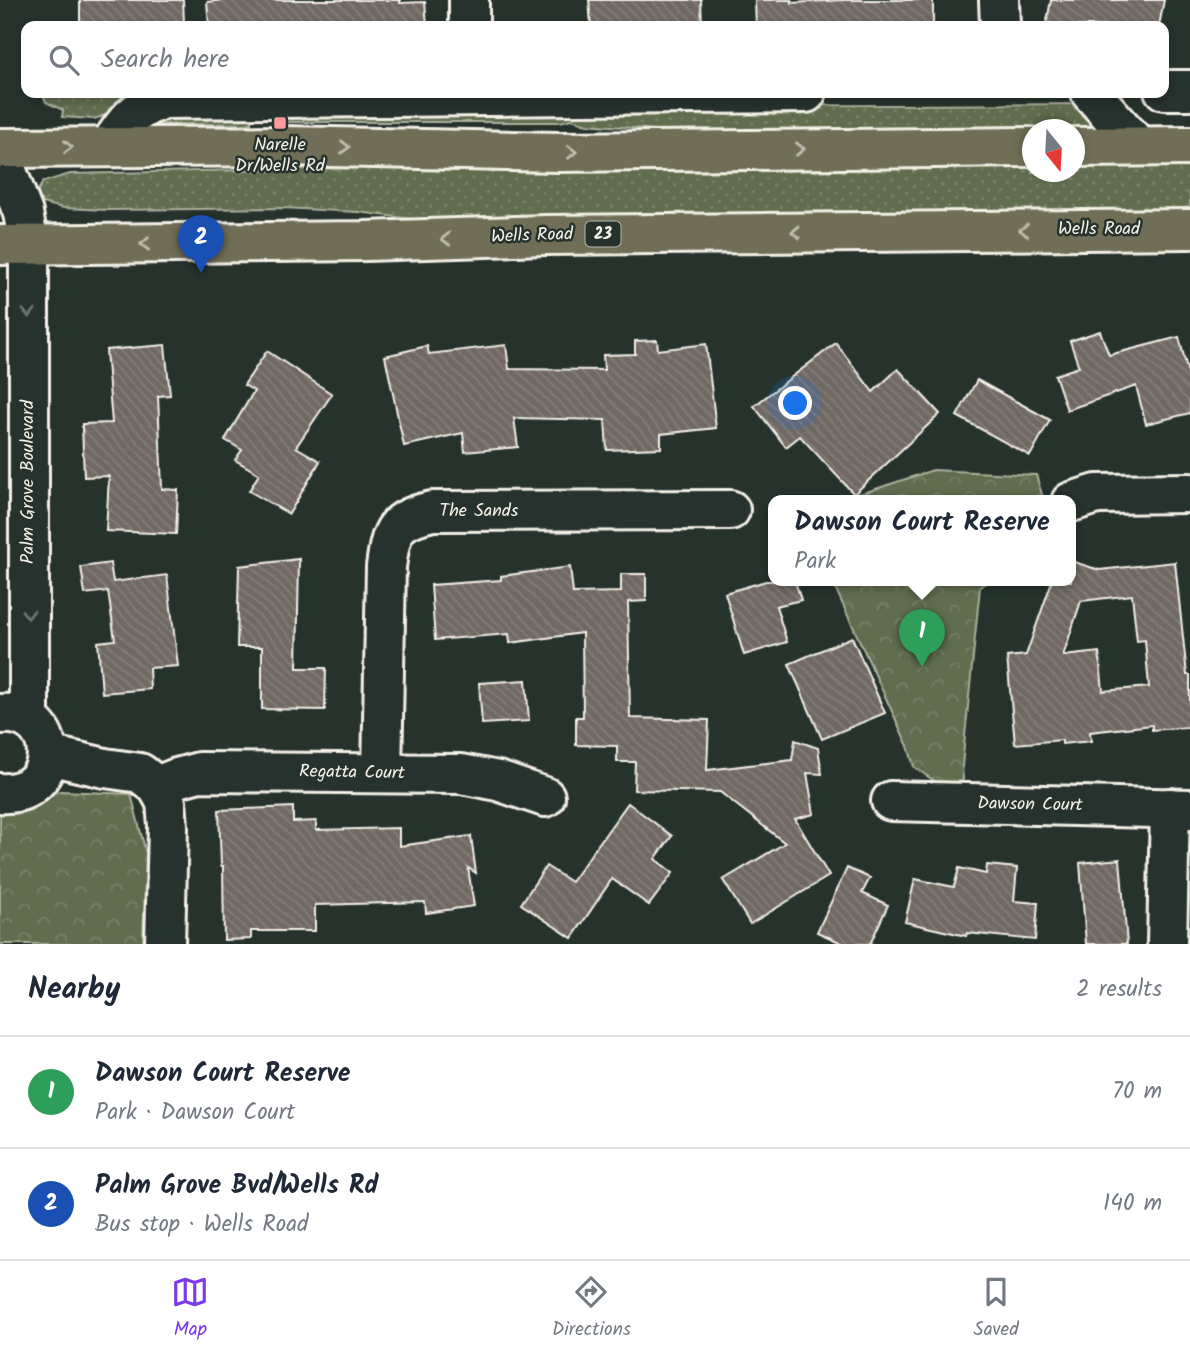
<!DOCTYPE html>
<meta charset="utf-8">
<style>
body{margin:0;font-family:Kalam,sans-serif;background:#f2f2f3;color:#1f2937}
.compass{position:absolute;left:1022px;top:119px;width:63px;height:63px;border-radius:50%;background:#fff;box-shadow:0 4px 10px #0003;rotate:162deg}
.you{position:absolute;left:796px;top:404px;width:24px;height:24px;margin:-18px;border:5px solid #fff;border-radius:50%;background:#1a73e8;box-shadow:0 0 0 10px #1a73e833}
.badge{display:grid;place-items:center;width:46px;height:46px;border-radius:50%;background:#7c3aed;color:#fff;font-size:23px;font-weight:700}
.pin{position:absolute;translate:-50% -58px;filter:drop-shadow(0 2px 4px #0008)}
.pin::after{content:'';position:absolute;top:37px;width:24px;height:21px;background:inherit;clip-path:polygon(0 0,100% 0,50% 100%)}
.popup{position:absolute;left:768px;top:495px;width:308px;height:91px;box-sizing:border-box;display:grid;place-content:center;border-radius:14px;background:#fff;filter:drop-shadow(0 2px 5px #0005);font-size:23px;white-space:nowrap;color:#747a83}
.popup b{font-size:26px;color:#1f2937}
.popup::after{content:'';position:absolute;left:50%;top:100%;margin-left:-14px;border:14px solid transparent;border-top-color:#fff}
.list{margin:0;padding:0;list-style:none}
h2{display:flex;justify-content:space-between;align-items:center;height:91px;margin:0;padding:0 28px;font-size:30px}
h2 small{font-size:23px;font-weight:400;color:#747a83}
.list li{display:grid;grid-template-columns:46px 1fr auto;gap:21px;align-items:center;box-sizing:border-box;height:112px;padding:0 28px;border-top:2px solid #e0e1e3}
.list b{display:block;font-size:26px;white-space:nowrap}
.list p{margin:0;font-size:23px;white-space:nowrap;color:#747a83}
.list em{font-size:23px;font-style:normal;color:#747a83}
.icon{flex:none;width:38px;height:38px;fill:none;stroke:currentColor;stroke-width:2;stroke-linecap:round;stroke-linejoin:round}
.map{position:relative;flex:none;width:1190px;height:944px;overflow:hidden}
.search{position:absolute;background:#fff;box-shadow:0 4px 10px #0003;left:21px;right:21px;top:21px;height:77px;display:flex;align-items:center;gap:18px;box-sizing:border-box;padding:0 24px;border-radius:14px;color:#747a83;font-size:26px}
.sheet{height:315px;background:#fff}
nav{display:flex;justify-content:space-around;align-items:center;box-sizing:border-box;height:98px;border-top:2px solid #e0e1e3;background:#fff;font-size:19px;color:#747a83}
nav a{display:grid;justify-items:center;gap:4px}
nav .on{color:#7c3aed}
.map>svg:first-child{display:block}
</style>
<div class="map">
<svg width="1190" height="944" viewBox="0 0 1190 944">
<defs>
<pattern id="grass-dots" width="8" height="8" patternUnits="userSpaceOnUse" patternTransform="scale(1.75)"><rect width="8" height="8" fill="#616e50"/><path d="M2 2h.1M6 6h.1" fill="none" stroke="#788369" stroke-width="1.8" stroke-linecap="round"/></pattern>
<pattern id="park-crowns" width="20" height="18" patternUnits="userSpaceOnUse" patternTransform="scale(1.75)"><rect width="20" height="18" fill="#616e50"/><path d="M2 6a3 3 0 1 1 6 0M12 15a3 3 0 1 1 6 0" fill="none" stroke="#788369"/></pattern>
<pattern id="building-back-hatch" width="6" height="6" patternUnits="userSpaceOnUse" patternTransform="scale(1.75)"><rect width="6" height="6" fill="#706862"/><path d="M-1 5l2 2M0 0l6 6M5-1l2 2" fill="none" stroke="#857e78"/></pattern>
</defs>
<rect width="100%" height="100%" fill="#26332d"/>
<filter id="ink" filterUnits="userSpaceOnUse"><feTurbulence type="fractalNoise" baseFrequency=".0143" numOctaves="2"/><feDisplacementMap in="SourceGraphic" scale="14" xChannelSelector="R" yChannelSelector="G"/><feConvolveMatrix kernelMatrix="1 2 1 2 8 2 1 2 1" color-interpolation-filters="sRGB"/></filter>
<g filter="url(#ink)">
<!-- grass -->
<g fill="url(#grass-dots)" stroke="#aab09c" stroke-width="2">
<path d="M42,93H146L112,113L94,119L62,117L63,110L46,102Z"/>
<path d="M1084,104L1097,110V131L1032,130L778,135L669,131L586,124L572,119L560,122H284L282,108Z"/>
<path d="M252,110L251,124H150L154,116Z"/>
<path d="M1190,159V213L428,221L358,212L283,208L108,210L63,208L42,203L37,192L43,182L70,174L282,169L1032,160V172H1074L1075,160Z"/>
</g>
<!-- park -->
<g fill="url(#park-crowns)" stroke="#aab09c" stroke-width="2">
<path d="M933,470L1036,475L1044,501H839Z"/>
<path d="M832,581H989L980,587L962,766L963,779L958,787L936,782L914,767L908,746Z"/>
<path d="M61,791L131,794L146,853L143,944H0V805Z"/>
</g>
<!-- building -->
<g fill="url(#building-back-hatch)" stroke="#f4f1e8" stroke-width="2" fill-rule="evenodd">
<path d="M80,0H183L184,22L122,26H80Z"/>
<path d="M225,0H400V3L425,2L427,26H209L207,2Z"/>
<path d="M589,0H701L702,25L591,26Z"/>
<path d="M755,0H792V3L843,0H933V26H756Z"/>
<path d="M1051,0H1164L1159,26H1046Z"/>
<path d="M1100,331L1109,355L1179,337L1190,381V413L1146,424L1136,386L1067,410L1055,375L1079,367L1070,341Z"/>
<path d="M657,340L658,350L706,344L716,428L661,434V448L607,450L605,420L514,418L518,447L465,452L463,433L404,446L385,356L427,346L429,354L506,345L509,369L604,370L603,355L635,354V341Z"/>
<path d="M836,343L873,392L898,369L940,414L854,494L800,436L786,447L754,406Z"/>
<path d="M165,345L170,395L158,396L162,489L178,490L176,534L106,531L109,476L84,477L82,424L112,423L106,350Z"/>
<path d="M267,351L332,394L296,447L320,461L289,514L249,491L259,474L235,460L242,450L225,440L254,391L244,385Z"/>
<path d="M977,380L1050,420L1030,456L957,416Z"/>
<path d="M299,559L297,668H326L325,710L262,709V647H237L239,566Z"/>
<path d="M1071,561L1099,570L1175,562L1187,675H1190V727L1152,730V725L1090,732L1091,741L1062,744V740L1015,744L1007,657L1026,655L1052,581H1071ZM1132,595L1137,641L1145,640L1149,687L1103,691L1099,652L1063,656L1081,601Z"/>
<path d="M110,563L113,582L167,575L178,666L149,668L150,689L102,693L98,642L115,640L108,591L85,594L81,567Z"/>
<path d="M570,567L573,593L621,592V574H646V601L628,602L630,718L709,720L707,770L792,760L795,740L818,748L822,774L807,773L814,814L795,819L829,876L750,924L723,880L785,843L720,792L634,790L635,762H617V746L576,745V717H583L582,633L510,643L509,634L435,640L431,585L501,580V576Z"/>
<path d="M766,581H795L801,600L776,606L787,642L744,655L725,593Z"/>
<path d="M852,637L885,713L822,739L789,664Z"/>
<path d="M526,680L529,721L482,724L479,683Z"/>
<path d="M628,803L672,836L655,859L673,873L649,905L612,879L572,938L521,904L546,866L571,882Z"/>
<path d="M293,807V822L316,821V830L399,828V846L471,836L476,873L468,868L474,906L426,913L425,902L315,905V931H251V939L224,940L223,866H221L219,810Z"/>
<path d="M1120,859L1127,944H1086L1080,863Z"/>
<path d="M987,865L1017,868L1014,901L1038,903L1035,940L967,933L966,936L905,922L915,879L954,887L959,868L986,874Z"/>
<path d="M847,868L870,878L862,893L888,905L870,944H844L817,932Z"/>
</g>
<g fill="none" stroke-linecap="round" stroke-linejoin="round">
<!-- minor casing -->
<g stroke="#f4f1e8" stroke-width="44">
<g id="minor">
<path d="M999,0L1000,26"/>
<path d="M469,26V0"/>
<path d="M1164,90H1190"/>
<path d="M1091,93L1138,146"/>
<path d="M109,147C125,121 134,109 164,99L806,93"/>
<path d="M0,153L23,213L29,245V720"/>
<path d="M1071,502L1097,494L1190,493"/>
<path d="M0,714C61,708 64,797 0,793"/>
<path d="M48,755L105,768L140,773L157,786L166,802L168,826L165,944"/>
<path d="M382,773L386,567C391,529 394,520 432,511L730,510"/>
<path d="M157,786L177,778L199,772L461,774L498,781L545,797"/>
<path d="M891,801L1190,809"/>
<path d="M1167,944L1170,808"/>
</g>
</g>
<!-- major casing -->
<g stroke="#f4f1e8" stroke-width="44">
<g id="major">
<path d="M1074,147L1190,146"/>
<path d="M0,148L285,146L558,152L1032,147"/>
<path d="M0,245L365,241L545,235L1190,229"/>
</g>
</g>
<!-- minor -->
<use href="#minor" stroke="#26332d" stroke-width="38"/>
<!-- major -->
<use href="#major" stroke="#716e59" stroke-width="38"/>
</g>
<!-- one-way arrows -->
<defs><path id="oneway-chevron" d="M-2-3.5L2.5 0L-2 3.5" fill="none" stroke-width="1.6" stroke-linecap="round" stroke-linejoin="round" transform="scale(1.75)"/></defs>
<g stroke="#c0bdaf">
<use href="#oneway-chevron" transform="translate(68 147)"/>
<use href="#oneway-chevron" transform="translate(345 147) rotate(1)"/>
<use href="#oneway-chevron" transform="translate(800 149) rotate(-1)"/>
<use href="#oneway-chevron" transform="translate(572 152) rotate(-1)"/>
<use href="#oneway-chevron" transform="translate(1024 230) rotate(180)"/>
<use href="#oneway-chevron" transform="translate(796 232) rotate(179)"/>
<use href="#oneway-chevron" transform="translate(446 239) rotate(178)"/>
<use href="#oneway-chevron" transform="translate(145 244) rotate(179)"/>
</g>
<g stroke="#6e766e">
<use href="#oneway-chevron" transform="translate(29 313) rotate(90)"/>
<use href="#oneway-chevron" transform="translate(28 614) rotate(90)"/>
</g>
</g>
<!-- markers -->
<rect fill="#ff9aa2" stroke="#26332d" stroke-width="2.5" x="273" y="116" width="14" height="14" rx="3.5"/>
<g text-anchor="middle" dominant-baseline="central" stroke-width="5" stroke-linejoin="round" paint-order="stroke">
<!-- shield labels -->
<rect fill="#26332d" stroke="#b6b8b0" stroke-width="2" x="585.5" y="221.5" width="35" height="25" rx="5"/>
<g font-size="16" font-weight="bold" fill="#f4f1e8">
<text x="603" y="234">23</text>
</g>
<!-- poi labels -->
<g font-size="18" fill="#f4f1e8" stroke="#26332d">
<text x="280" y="145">Narelle<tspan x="280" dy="21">Dr/Wells Rd</tspan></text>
</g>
<!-- street labels -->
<g font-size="18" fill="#f4f1e8" stroke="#26332d">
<text x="1099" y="229">Wells Road</text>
<text transform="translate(532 236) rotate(-2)">Wells Road</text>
<text transform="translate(28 482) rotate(-90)">Palm Grove Boulevard</text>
<text x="479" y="511">The Sands</text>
<text transform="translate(352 773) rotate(1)">Regatta Court</text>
<text transform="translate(1030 805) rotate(1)">Dawson Court</text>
</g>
</g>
</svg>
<svg class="compass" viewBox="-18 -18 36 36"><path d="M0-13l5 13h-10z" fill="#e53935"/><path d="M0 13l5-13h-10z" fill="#747a83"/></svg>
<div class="you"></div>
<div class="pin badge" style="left:922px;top:667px;background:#2e9e5b">1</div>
<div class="popup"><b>Dawson Court Reserve</b>Park</div>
<div class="pin badge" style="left:201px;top:273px;background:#1a4fb4">2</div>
<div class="search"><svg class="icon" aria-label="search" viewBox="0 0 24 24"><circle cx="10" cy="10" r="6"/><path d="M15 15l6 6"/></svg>Search here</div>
</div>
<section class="sheet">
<h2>Nearby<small>2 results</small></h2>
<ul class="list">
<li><span class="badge" style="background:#2e9e5b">1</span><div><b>Dawson Court Reserve</b><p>Park · Dawson Court</p></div><em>70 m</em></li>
<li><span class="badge" style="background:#1a4fb4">2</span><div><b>Palm Grove Bvd/Wells Rd</b><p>Bus stop · Wells Road</p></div><em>140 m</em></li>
</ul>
</section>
<nav>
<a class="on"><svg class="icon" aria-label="map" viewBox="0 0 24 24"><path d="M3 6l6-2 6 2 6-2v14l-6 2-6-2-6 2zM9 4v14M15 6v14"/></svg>Map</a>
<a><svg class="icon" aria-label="directions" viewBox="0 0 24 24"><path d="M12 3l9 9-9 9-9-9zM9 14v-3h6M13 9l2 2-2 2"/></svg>Directions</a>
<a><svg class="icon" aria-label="saved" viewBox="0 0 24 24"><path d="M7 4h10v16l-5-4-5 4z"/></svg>Saved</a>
</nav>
